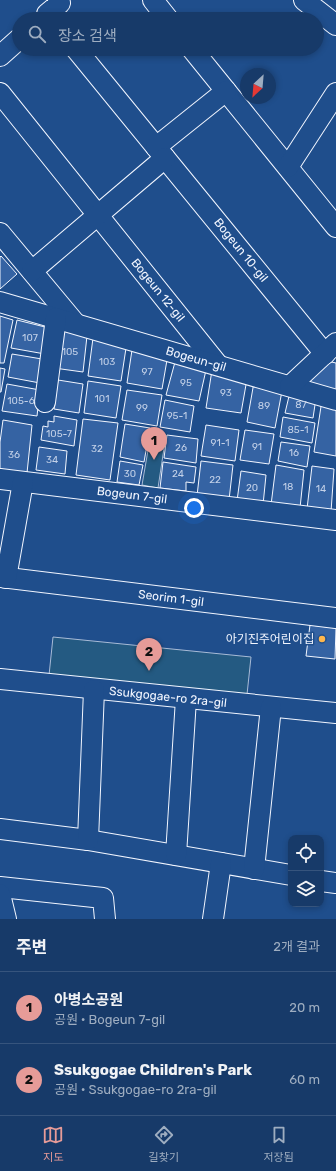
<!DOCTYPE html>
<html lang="ko">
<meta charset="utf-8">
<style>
body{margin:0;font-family:Rubik,"Noto Sans KR",sans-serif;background:#244571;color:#f1f3f6}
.controls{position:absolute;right:12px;bottom:12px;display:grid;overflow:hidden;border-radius:8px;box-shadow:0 2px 6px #0003}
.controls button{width:36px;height:36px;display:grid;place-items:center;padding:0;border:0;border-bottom:1px solid #36547d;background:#173a69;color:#f1f3f6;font:20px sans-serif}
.compass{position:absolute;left:240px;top:68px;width:36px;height:36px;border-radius:50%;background:#173a69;box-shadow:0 2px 6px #0003;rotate:206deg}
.you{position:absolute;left:194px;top:508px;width:14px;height:14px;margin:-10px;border:3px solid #fff;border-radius:50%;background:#1a73e8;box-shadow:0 0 0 6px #1a73e833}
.badge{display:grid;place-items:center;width:26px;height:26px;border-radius:50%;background:#e69b98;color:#111;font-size:13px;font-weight:700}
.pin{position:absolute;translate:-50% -33px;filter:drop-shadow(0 1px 2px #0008)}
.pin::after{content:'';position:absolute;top:21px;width:14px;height:12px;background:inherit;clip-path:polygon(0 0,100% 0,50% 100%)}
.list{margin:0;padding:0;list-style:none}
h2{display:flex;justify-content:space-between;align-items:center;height:52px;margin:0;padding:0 16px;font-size:17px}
h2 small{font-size:13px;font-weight:400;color:#9eadc0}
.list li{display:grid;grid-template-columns:26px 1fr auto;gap:12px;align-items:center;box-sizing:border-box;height:72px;padding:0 16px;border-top:1px solid #36547d}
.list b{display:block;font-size:15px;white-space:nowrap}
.list p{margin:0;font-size:13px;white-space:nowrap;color:#9eadc0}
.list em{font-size:13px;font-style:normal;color:#9eadc0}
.icon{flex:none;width:22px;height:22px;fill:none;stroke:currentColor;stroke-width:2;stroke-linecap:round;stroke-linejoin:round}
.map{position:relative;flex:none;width:336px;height:919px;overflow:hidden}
.search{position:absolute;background:#173a69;box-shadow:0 2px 6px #0003;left:12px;right:12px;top:12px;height:44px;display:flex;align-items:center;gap:10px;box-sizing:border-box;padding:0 14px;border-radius:22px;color:#9eadc0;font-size:15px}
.sheet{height:196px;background:#173a69}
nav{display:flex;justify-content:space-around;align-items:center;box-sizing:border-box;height:56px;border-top:1px solid #36547d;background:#173a69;font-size:11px;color:#9eadc0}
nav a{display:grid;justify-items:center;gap:2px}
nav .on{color:#e69b98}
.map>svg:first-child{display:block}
</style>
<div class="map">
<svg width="336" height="919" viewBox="0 0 336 919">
<rect width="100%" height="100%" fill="#1f4e8c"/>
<!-- green -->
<g fill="#245a82" stroke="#a8bbd7">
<path d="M151,433L166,435L158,488L142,485Z"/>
<path d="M53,637L251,657L246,704L48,685Z"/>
</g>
<!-- building -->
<g fill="#3563a3" stroke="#f2f6ff">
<path d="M1,256L17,274L0,289V257Z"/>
<path d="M0,316L13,320L4,363H0Z"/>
<path d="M17,320L49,328L45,354L11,348Z"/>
<path d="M56,328L87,336L83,372L54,368Z"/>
<path d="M93,338L126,348L121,381L88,376Z"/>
<path d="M132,350L167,360L162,389L127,383Z"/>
<path d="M12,354L42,359L40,383L8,377Z"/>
<path d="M327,361L336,363V394L302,384Z"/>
<path d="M175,362L206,370L199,401L166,395Z"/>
<path d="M0,368L5,369L1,392H0Z"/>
<path d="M212,370L247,379L241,413L206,408Z"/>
<path d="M58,380L83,384L79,413L54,409Z"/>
<path d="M88,381L121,386L116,418L84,413Z"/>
<path d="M254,382L282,391L275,428L247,422Z"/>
<path d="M7,384L40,390L37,416L2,411Z"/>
<path d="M127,390L162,395L157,426L122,420Z"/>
<path d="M290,392L316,398L313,418L285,413Z"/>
<path d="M165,400L194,406L190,432L160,427Z"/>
<path d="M322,400L336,404V456L314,452Z"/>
<path d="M54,416L77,420L74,446L41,440L43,426L48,427V421L54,422Z"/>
<path d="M283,417L315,423L312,443L280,437Z"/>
<path d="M83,419L118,423L110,480L76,475Z"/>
<path d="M3,420L32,425L27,473L0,469V442Z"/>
<path d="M125,424L150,428L144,462L120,457Z"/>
<path d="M206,425L239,430L235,461L201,456Z"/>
<path d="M245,430L274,434L269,464L240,460Z"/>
<path d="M167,435L198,439L196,463L164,458Z"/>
<path d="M281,442L310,446L307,467L278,461Z"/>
<path d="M39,447L67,451L65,474L36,470Z"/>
<path d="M120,461L143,465L139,485L117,482Z"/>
<path d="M201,461L233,465L229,500L197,496Z"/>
<path d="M163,462L196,467L194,483L186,482V491L160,488Z"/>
<path d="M276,465L304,470L300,508L271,505Z"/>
<path d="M312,466L334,469L331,512L307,509Z"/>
<path d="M241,471L266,475L263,505L237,501Z"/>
<path d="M310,625L336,628L335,659L306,656Z"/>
</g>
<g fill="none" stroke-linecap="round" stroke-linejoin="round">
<!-- minor casing -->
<g stroke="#f2f6ff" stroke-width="22">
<g id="minor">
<path d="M153,0L168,19"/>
<path d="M304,0L336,25"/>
<path d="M51,19L47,14L60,3L58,0"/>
<path d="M76,49L325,354"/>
<path d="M192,49L336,227"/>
<path d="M0,56L19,39"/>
<path d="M0,93L218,365"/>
<path d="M156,147L226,91"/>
<path d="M288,167L336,93"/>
<path d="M0,233L75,323"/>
<path d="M32,271L165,158"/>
<path d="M0,302L336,400"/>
<path d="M290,386L336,343"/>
<path d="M45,402L56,318"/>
<path d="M0,479L336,520"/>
<path d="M0,577L336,618"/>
<path d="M6,578L23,482"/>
<path d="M0,679L336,713"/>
<path d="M0,829L88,840L291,875"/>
<path d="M88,840L94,690"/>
<path d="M176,855L186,699"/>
<path d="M254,869L271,707"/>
<path d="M321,881L336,883"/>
<path d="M0,887L103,898L105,919"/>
<path d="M0,894L6,919"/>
<path d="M213,919L221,863"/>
</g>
</g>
<!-- minor -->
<use href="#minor" stroke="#1f4e8c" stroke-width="20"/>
</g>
<!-- markers -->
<circle fill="#ffb74d" stroke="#1f4e8c" stroke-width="1.5" cx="322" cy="639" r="4"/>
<g text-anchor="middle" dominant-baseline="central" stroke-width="3" stroke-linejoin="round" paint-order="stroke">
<!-- number labels -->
<g font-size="10" fill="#c3d1e8">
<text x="30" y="338">107</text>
<text x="70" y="352">105</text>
<text x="107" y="362">103</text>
<text x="147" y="372">97</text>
<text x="186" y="383">95</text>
<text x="226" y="393">93</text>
<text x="102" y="399">101</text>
<text x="21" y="401">105-6</text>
<text x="301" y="405">87</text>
<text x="264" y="406">89</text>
<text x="142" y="408">99</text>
<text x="177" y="416">95-1</text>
<text x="298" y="430">85-1</text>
<text x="59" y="434">105-7</text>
<text x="220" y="443">91-1</text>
<text x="257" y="447">91</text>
<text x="181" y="448">26</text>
<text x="97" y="449">32</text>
<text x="294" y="453">16</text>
<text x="14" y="455">36</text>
<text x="52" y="460">34</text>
<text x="130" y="474">30</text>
<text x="178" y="474">24</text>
<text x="215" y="480">22</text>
<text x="288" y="487">18</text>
<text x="252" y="488">20</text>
<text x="321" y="489">14</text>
</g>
<!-- street labels -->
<g font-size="12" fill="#f2f6ff" stroke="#1f4e8c">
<text transform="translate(241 250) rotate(51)">Bogeun 10-gil</text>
<text transform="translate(158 290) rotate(51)">Bogeun 12-gil</text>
<text transform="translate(196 359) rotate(16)">Bogeun-gil</text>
<text transform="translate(132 495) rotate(7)">Bogeun 7-gil</text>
<text transform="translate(171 598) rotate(7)">Seorim 1-gil</text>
<text transform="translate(168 697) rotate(6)">Ssukgogae-ro 2ra-gil</text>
</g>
<!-- poi labels -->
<g font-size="12" fill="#f2f6ff" stroke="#1f4e8c" text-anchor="end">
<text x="314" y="639">아기진주어린이집</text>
</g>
</g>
</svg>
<div class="controls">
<button><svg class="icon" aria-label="locate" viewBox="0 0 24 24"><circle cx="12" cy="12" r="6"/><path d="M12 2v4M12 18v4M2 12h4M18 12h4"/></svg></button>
<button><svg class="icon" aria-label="layers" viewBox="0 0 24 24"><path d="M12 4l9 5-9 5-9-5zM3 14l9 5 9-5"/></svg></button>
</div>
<svg class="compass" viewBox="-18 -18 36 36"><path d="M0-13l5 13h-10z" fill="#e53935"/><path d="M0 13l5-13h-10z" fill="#9eadc0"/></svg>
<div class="you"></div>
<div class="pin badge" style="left:154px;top:460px">1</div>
<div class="pin badge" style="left:149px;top:671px">2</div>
<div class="search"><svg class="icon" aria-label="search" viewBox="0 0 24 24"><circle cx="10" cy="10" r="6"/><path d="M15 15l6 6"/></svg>장소 검색</div>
</div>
<section class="sheet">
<h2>주변<small>2개 결과</small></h2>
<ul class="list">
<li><span class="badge">1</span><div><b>아병소공원</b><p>공원 · Bogeun 7-gil</p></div><em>20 m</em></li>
<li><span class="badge">2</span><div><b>Ssukgogae Children's Park</b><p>공원 · Ssukgogae-ro 2ra-gil</p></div><em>60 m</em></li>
</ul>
</section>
<nav>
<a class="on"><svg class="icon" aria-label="map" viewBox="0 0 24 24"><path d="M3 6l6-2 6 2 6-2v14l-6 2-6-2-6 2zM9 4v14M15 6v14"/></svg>지도</a>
<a><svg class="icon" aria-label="directions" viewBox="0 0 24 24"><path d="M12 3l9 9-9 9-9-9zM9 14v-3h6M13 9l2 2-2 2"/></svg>길찾기</a>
<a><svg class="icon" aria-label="saved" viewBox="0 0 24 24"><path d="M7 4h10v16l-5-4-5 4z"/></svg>저장됨</a>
</nav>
